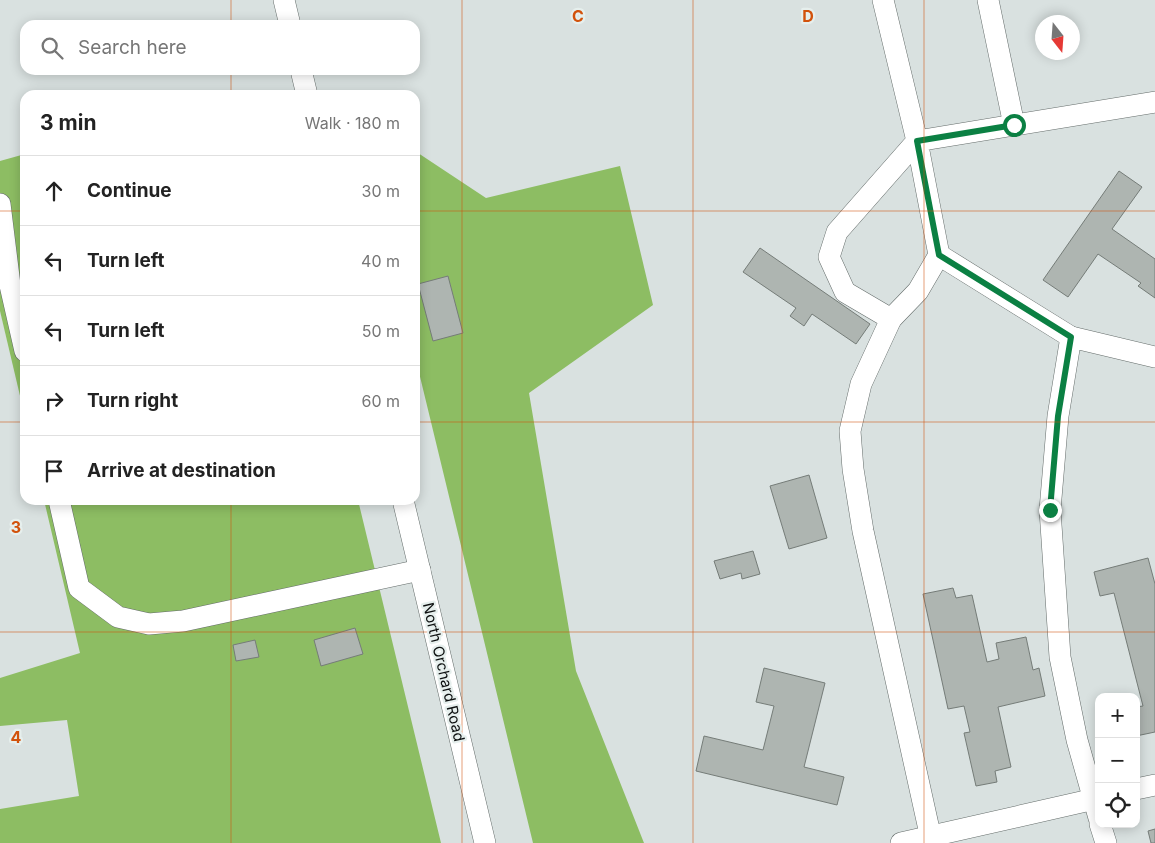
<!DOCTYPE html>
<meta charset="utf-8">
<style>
body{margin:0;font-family:Inter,sans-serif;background:#f2f2f2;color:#222}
.controls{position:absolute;right:15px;bottom:15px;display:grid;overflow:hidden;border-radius:10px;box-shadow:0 2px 12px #0003}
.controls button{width:45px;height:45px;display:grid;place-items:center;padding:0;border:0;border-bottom:1px solid #e0e0e0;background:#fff;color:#222;font:25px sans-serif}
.compass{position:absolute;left:1035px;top:15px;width:45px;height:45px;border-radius:50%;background:#fff;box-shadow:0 2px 12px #0003;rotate:163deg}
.stop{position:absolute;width:15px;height:15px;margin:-11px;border:4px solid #0b8043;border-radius:50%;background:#fff}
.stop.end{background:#0b8043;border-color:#fff;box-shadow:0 1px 5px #0008}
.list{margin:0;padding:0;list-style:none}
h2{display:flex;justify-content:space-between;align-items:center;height:65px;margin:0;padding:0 20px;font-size:21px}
h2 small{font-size:16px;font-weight:400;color:#767676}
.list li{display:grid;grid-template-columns:32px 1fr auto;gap:15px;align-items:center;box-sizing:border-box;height:70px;padding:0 20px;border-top:1px solid #e0e0e0}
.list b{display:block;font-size:19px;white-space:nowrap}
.list em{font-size:16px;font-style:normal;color:#767676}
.icon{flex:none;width:28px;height:28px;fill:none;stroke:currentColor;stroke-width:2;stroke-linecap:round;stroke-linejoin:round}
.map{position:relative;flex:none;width:1155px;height:843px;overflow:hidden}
.search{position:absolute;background:#fff;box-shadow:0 2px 12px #0003;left:20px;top:20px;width:400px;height:55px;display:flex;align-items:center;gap:12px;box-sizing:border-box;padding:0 18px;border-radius:15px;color:#767676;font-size:19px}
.panel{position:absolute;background:#fff;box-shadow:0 2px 12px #0003;left:20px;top:90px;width:400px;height:415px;border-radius:15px}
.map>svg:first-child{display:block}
</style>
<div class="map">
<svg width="1155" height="843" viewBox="0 0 1155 843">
<rect width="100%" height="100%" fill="#d9e1e0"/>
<!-- forest -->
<g fill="#8dbd63">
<path d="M415,151L486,198L620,166L653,305L529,393L576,671L644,843H533L415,356Z"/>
<path d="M25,154V417L0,311V161Z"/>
<path d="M44,500H358L441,843H0V809L79,796L67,720L0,726V678L80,653Z"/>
</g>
<!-- building -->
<g fill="#aeb5b1" stroke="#757c78">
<path d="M1119,171L1142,187L1112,229L1155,259V298L1138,286L1141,283L1098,254L1068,297L1043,280Z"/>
<path d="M760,248L870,324L856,344L812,314L804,326L790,316L796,308L743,272Z"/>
<path d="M448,276L463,333L433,341L418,284Z"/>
<path d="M809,475L827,538L789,549L770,486Z"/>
<path d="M753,551L760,574L742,579L741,573L720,579L714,561Z"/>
<path d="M1148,558L1155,584V732L1136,736V707L1143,706L1114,593L1100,596L1094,572Z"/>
<path d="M953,588L956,598L972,595L987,662L999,659L996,643L1026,637L1033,670L1039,668L1045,696L998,707L1011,767L995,771L997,782L976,786L964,733L970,732L964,706L948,709L923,594Z"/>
<path d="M355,628L363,654L321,666L314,640Z"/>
<path d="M255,640L259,657L236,661L233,645Z"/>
<path d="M764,668L825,683L804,767L844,777L837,805L696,771L704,736L763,750L774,706L756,702Z"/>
<path d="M1155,829V843H1151L1148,831Z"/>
</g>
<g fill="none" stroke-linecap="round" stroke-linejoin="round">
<!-- minor casing -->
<g stroke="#646c6a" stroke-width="22">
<g id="minor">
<path d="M284,0L290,25"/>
<path d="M883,0L917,141L939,255L918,291L891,319L845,292L829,257L837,232L917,141L1155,102"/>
<path d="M988,0L1014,125"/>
<path d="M301,70L307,95"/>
<path d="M0,204L10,285L25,351"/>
<path d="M939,255L1071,337"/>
<path d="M891,319L861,384L850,431L853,469L863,531L932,843"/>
<path d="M59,500L79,588L118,617L149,624L183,621L420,570"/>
<path d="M403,500L485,843"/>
<path d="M1136,789L1155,785"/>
<path d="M1099,818L1077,740L1060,657L1050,510L1058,416L1071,337L1155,357"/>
<path d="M1100,824L1106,843"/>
<path d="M901,843L1099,798"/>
</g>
</g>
<!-- minor -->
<use href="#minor" stroke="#fff" stroke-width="21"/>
</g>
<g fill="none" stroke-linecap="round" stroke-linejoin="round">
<!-- route -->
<path stroke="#0b8043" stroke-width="6" d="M1014,125L917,141L939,255L1071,337L1058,416L1050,510"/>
</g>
<!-- grid -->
<path fill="none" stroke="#d2520c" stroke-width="1" stroke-opacity="0.55" d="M231,0V25M462,0V843M693,0V843M924,0V843M231,70V95M0,211H25M415,211H1155M0,422H25M415,422H1155M231,500V843M0,632H1155"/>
<g text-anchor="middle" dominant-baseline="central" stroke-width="4.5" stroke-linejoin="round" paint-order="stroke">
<!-- street labels -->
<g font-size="15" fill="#0d1010" stroke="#e6efed">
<text transform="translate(444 672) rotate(77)">North Orchard Road</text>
</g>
</g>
<g font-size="16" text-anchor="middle" font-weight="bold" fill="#d2520c" stroke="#e6efed" stroke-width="4.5" stroke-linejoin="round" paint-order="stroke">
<text x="578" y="22">C</text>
<text x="808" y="22">D</text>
<text x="16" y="533">3</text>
<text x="16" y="743">4</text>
</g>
</svg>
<div class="controls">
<button>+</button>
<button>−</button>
<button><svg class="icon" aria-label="locate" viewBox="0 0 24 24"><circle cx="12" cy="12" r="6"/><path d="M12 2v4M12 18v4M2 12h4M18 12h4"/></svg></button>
</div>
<svg class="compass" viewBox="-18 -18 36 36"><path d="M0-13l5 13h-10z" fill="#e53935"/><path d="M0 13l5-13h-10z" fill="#767676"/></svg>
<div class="stop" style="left:1014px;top:125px"></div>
<div class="stop end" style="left:1050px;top:510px"></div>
<div class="search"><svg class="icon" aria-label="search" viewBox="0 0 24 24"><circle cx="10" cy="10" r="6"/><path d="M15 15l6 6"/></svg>Search here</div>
<section class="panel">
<h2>3 min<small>Walk · 180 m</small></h2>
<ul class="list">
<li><svg class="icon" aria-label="ahead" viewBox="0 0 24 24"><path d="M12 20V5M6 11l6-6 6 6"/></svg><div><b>Continue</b></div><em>30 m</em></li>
<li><svg class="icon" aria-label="left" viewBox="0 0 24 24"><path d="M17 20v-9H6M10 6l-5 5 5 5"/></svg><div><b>Turn left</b></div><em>40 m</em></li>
<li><svg class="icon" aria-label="left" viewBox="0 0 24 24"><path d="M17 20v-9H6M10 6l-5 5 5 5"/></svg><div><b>Turn left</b></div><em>50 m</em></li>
<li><svg class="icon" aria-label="right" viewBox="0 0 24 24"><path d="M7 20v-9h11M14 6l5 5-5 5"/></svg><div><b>Turn right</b></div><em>60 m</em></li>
<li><svg class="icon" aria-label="arrive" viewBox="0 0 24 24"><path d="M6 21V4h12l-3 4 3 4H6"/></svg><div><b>Arrive at destination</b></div></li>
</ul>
</section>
</div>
